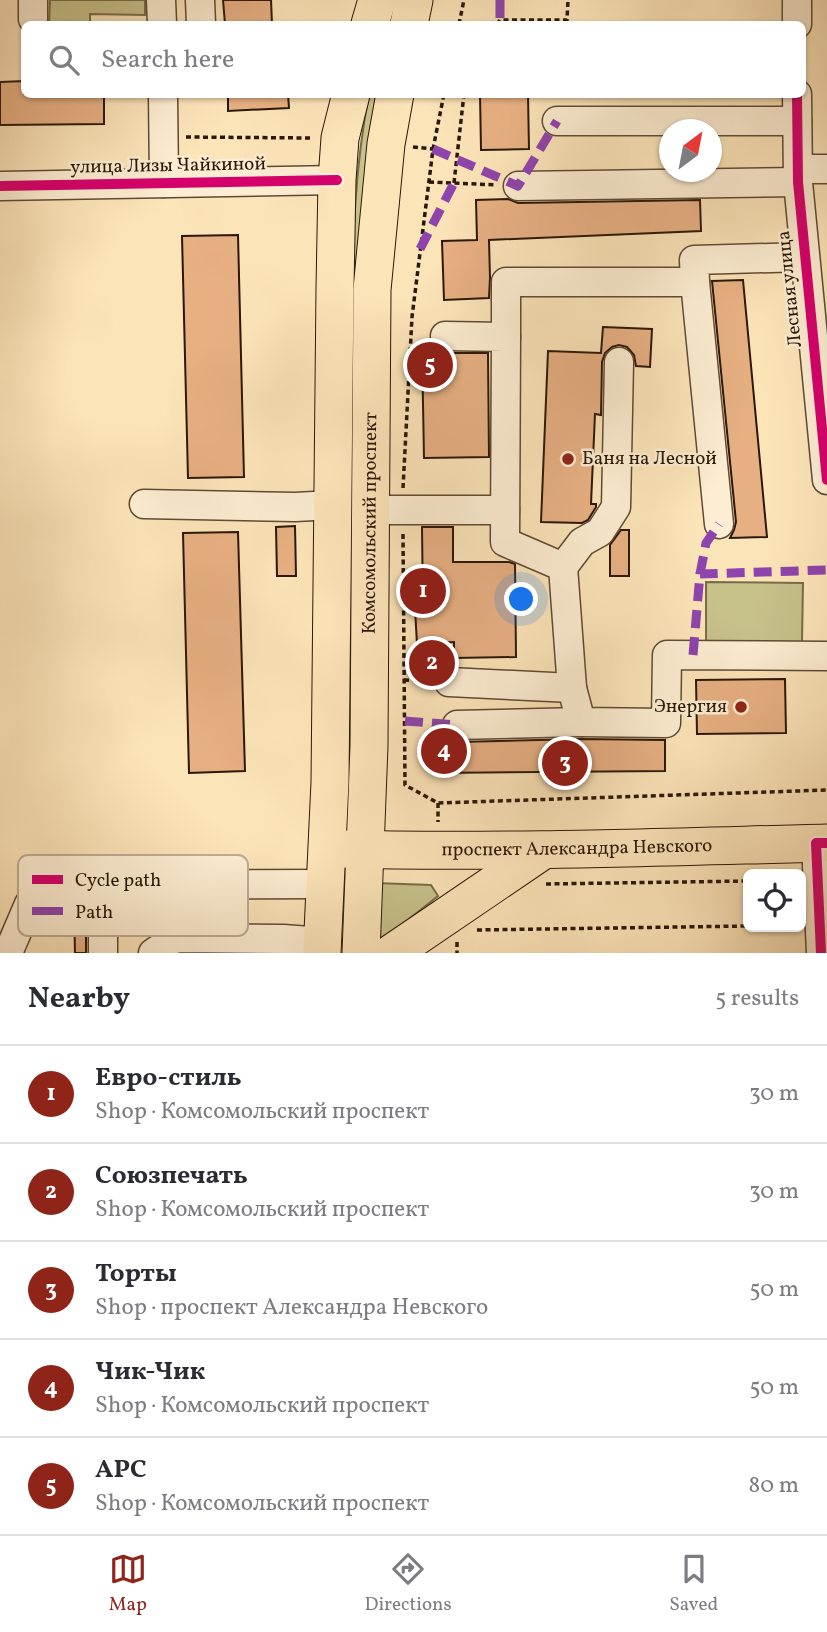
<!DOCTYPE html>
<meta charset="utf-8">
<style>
body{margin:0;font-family:Vollkorn,serif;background:#f7f7f7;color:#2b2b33}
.controls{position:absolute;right:21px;bottom:21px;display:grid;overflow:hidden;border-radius:10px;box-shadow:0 2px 5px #0004}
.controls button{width:63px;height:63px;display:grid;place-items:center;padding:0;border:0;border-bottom:2px solid #e1e1e2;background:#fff;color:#2b2b33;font:35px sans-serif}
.compass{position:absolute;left:659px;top:119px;width:63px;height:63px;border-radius:50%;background:#fff;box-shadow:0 2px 5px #0004;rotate:32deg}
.you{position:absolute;left:522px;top:600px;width:24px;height:24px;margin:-18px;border:5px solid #fff;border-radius:50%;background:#1a73e8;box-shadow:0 0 0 10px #1a73e833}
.badge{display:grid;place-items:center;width:46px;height:46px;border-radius:50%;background:#8f2418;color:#fff;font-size:23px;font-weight:700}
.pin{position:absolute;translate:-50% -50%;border:4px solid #fff;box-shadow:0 2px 7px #0006}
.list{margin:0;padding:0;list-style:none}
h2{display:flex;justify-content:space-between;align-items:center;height:91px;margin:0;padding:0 28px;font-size:30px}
h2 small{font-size:23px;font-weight:400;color:#7c7c81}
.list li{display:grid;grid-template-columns:46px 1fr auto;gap:21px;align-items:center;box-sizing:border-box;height:98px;padding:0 28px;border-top:2px solid #e1e1e2}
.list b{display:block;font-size:26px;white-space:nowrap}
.list p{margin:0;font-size:23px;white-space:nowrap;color:#7c7c81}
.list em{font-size:23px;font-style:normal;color:#7c7c81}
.icon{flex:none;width:38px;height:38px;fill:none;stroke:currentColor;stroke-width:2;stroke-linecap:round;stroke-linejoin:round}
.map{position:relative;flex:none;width:827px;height:953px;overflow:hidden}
.search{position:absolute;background:#fff;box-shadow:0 2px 5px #0004;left:21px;right:21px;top:21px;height:77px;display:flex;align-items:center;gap:18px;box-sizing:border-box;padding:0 24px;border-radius:10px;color:#7c7c81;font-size:26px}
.sheet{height:581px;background:#fff}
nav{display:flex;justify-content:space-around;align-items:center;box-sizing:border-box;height:98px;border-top:2px solid #e1e1e2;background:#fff;font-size:19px;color:#7c7c81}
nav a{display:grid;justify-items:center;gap:4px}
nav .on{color:#8f2418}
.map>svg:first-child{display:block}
</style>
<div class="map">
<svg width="827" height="953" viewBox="0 0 827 953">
<rect width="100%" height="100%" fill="#fce4b9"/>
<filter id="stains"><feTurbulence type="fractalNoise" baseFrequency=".00286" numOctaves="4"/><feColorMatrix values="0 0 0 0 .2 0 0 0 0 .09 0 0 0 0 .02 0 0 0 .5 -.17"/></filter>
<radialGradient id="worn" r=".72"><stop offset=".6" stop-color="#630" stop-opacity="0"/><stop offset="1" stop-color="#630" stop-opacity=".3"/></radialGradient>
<!-- green -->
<g fill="#c7c18a" stroke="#786c48" stroke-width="2">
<path d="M50,0H145V15L90,14V24H49Z"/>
<path d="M369,95H377L355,305L351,308C353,236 355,165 369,95Z"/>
<path d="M706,582L803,583L802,642H706Z"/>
<path d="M375,883L431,885L438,896L380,942Z"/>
</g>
<!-- building -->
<g fill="#e7b083" stroke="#2a1707" stroke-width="2">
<path d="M223,0H271L272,24H225Z"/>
<path d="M24,81V94H104V124L0,125V82Z"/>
<path d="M228,94H288L289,108L228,111Z"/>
<path d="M480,94H528L529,149L481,150Z"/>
<path d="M508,199L518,203L700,200L701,231L489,240L490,278L489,298L444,300L442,241L477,240L476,200Z"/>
<path d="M238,235L244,477L188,478L182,236Z"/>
<path d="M743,280L767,537L730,538L734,530L736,522L712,281Z"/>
<path d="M603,327L652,329L650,367L636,366L634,355L627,347L619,345L612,347L605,353L602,362L601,415L595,414L591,504H596V507L588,520L582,523L541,522L548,351L601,353Z"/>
<path d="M435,349L445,353H488L489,457L424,458L422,350Z"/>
<path d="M295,526L296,576H277L276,527Z"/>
<path d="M422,527H453V562H509L515,564L516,657L454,658V642L417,644L415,609H423Z"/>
<path d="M621,530H629V576H610V545Z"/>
<path d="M238,532L245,771L189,773L183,533Z"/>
<path d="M785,679L786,733L697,734L696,680Z"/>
<path d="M435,732H442L448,739L457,742L581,739L665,740V771L435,773Z"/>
<path d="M74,905H94L88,911L86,918V953H75Z"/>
</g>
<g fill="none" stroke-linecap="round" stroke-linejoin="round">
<!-- minor casing -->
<g stroke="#5e4a34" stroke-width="31">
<g id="minor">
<path d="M33,0V19"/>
<path d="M161,0L162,24"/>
<path d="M200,0L201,24"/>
<path d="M797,24V0"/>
<path d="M163,94L164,183"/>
<path d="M797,94L798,182L827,480"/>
<path d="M557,121H797"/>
<path d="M798,169H827"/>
<path d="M0,186L337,180"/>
<path d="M518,186L798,182"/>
<path d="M695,282L719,524"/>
<path d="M445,336L506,337L505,542L563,567L572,688L581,722L666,723L667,655L827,656"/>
<path d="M506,337V282H695L694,260L804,257"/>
<path d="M144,504L295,507L333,505"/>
<path d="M371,510H505"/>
<path d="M563,567L582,542L600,532L616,507L619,362"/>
<path d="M449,682L572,688"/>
<path d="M457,725L581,722"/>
<path d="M8,953L29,904L44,892L66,885L326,884"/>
<path d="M103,953V919"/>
<path d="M153,953L175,938L283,939L323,942"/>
<path d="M821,953L816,843H827"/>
</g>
</g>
<!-- major casing -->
<g stroke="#2a1707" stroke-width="39">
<g id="major">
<path d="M370,24L377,0"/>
<path d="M409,24L414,0"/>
<path id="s1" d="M339,849C502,853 664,847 827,843"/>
<path d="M322,953L330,782L335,288L337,180L340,138L351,94"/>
<path id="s2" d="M361,953L369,746L372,290L386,144L395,94"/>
<path d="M392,953L542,851"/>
</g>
</g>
<!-- path -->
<g stroke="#2a1707" stroke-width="3.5" stroke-dasharray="5 3.5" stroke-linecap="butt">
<path d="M459,24L464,0"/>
<path d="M497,24L500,20H567L568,0"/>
<path d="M186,137L311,138"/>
<path d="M413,147L433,149"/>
<path d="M429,182L497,185"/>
<path d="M454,183L464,94"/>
<path d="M403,488L412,317L433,149L444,94"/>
<path d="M403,534L405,785L438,803L827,790"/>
<path d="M404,680L427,681"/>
<path d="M438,803V822"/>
<path d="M546,884L748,881"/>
<path d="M477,930L748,926"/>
<path d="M457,942V953"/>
</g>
<!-- minor -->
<use href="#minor" stroke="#fdedd2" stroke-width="28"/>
<!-- major -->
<use href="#major" stroke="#fce4b9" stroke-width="37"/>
<!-- quiet -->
<g stroke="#8e44ad" stroke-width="9" stroke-dasharray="18 9" stroke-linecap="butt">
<path d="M500,0V20"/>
<path d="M433,149L518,186L557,121"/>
<path d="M420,249L454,183"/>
<path d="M700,574L706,543L719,524"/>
<path d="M693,655L700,574L827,570"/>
<path d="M405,721L457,725"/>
</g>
<!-- cycleway casing -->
<g stroke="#fdedd2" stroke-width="15">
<g id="cycleway">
<path d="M797,94L798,182L827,480"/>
<path d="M0,186L337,180"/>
<path d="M821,953L816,843H827"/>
</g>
</g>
<!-- cycleway -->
<use href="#cycleway" stroke="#d6006c" stroke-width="10"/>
</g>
<!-- markers -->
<g fill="#8f2418" stroke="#fdedd2" stroke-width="2.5">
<circle cx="568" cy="459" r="7"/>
<circle cx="741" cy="707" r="7"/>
</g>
<g text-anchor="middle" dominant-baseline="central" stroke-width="5" stroke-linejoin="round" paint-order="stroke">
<!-- street labels -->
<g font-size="19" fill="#2a1707" stroke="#fdedd2">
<text transform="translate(168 166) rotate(-1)">улица Лизы Чайкиной</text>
<text transform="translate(790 289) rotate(-96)">Лесная улица</text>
<text stroke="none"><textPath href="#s2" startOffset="430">Комсомольский проспект</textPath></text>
<text stroke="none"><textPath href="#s1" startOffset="238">проспект Александра Невского</textPath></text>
</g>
<!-- poi labels -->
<g font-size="19" fill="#2a1707" stroke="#fdedd2" text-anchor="start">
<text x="582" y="459">Баня на Лесной</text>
<text x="727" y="707" text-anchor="end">Энергия</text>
</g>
</g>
<!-- legend -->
<rect x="18" y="855" width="230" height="81" rx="10" fill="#fdedd2" stroke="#bead95" stroke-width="2"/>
<rect x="32" y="875" width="31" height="9" fill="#d6006c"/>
<rect x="32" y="907" width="31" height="8" fill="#8e44ad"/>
<g font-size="19" fill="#2a1707">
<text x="75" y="886">Cycle path</text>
<text x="75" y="918">Path</text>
</g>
<rect width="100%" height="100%" filter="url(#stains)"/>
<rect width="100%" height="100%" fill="url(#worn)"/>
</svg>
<div class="controls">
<button><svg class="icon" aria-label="locate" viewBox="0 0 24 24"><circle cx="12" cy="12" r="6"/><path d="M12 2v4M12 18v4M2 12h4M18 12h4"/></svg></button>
</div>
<svg class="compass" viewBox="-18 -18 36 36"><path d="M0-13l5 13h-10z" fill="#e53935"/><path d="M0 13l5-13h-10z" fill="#7c7c81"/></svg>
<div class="you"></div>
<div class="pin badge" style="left:423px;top:591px">1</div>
<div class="pin badge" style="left:432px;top:663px">2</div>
<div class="pin badge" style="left:565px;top:763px">3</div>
<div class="pin badge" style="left:444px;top:751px">4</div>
<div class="pin badge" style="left:430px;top:365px">5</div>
<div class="search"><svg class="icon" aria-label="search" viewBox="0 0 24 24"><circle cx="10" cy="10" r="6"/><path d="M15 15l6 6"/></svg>Search here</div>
</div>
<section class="sheet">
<h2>Nearby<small>5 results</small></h2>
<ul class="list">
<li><span class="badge">1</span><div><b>Евро-стиль</b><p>Shop · Комсомольский проспект</p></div><em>30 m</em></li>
<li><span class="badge">2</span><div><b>Союзпечать</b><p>Shop · Комсомольский проспект</p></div><em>30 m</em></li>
<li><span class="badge">3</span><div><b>Торты</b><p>Shop · проспект Александра Невского</p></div><em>50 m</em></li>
<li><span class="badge">4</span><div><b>Чик-Чик</b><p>Shop · Комсомольский проспект</p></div><em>50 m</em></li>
<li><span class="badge">5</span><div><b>АРС</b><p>Shop · Комсомольский проспект</p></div><em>80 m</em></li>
</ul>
</section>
<nav>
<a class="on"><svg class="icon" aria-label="map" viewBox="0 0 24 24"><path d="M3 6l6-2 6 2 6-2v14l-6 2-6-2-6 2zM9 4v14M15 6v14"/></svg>Map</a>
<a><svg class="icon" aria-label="directions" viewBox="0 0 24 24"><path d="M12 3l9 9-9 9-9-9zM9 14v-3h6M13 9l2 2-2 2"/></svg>Directions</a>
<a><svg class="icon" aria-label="saved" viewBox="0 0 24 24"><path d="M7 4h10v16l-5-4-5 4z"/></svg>Saved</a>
</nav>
